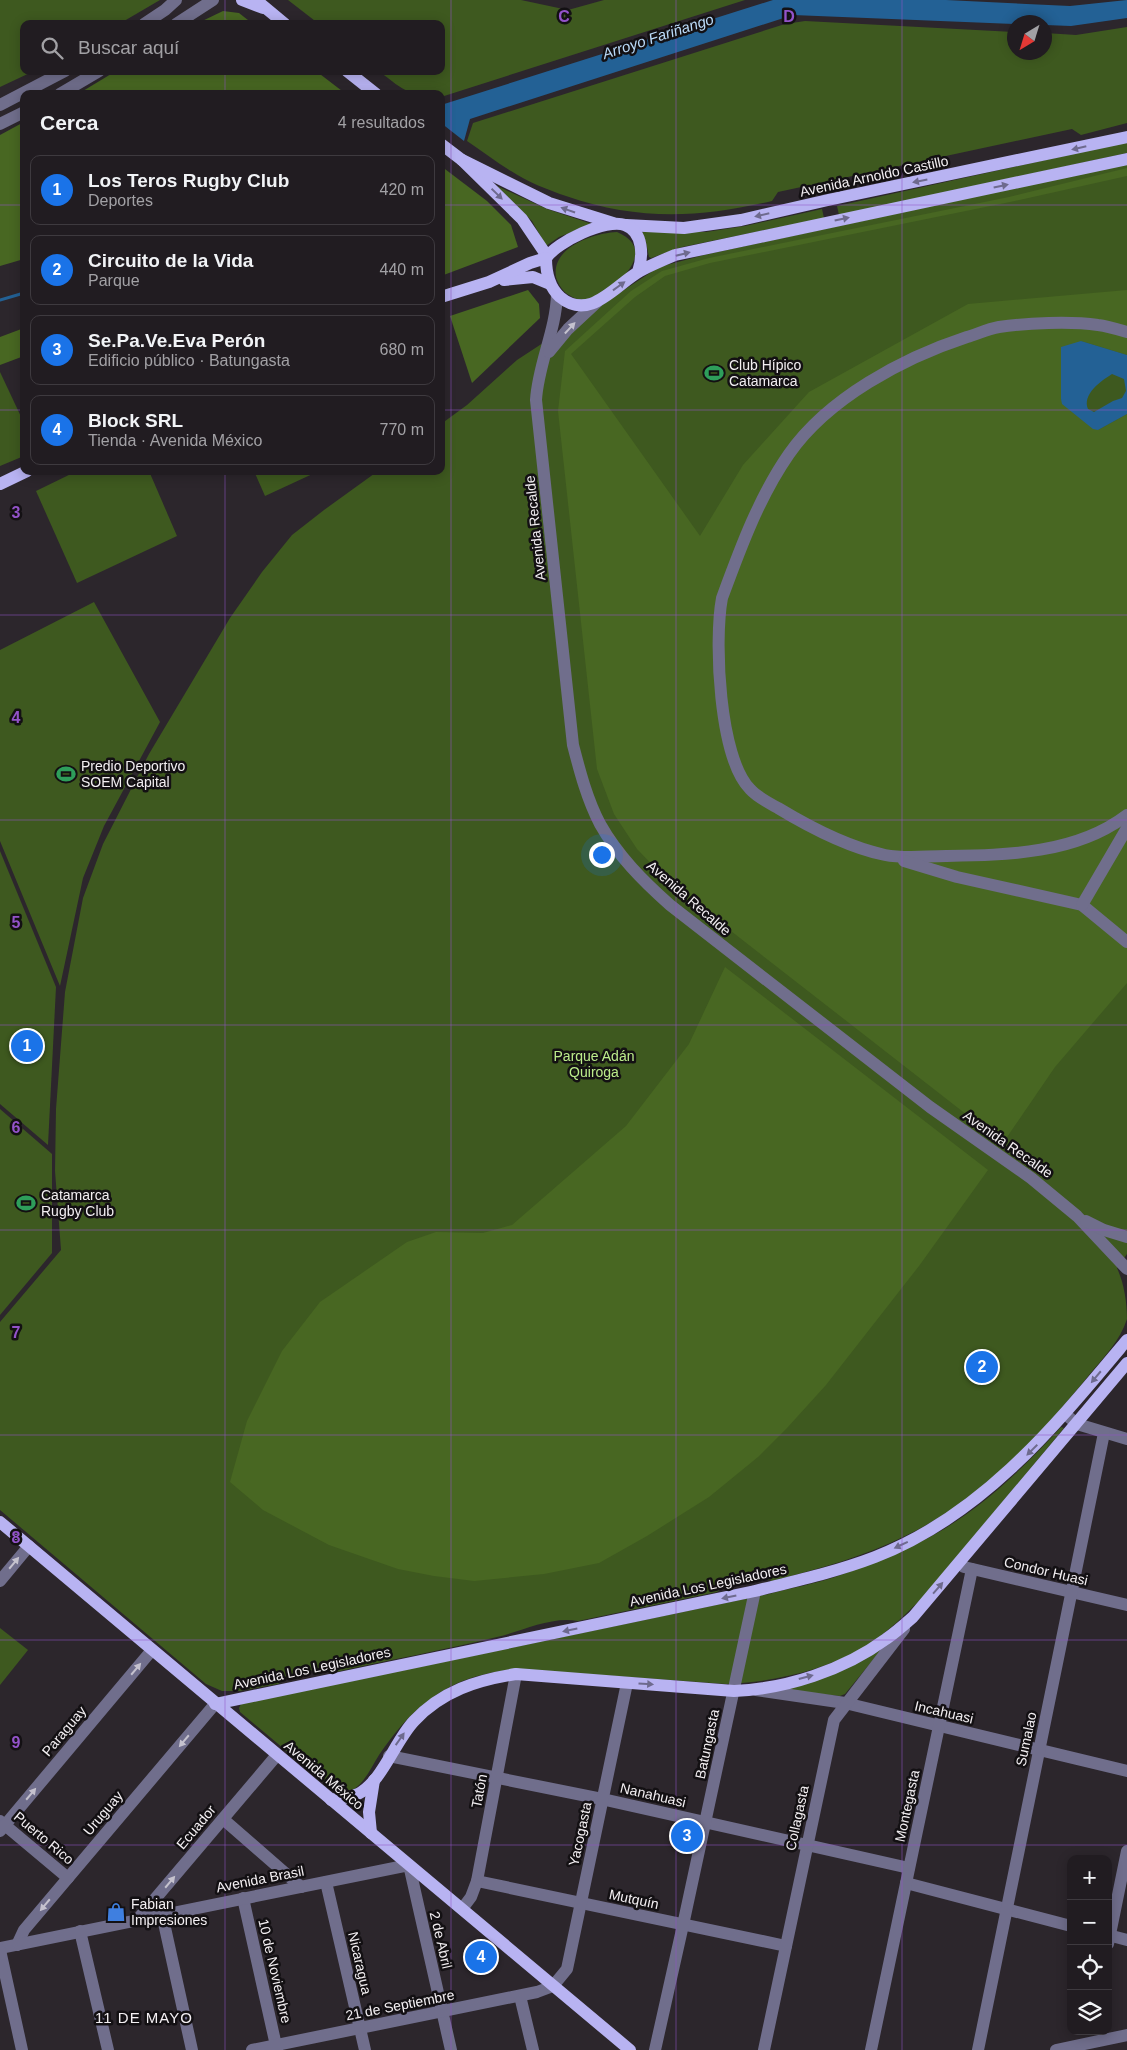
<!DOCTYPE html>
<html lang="es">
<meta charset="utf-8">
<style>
body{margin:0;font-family:Helvetica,sans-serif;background:#2d292e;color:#f1f3f6}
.controls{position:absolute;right:15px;bottom:15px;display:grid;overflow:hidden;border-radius:10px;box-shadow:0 2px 12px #0003}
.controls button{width:45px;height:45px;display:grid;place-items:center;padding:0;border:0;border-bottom:1px solid #3e3a3f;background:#211c21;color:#f1f3f6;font:25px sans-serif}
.compass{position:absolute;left:1007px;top:15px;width:45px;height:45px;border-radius:50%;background:#211c21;box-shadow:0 2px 12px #0003;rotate:218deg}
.you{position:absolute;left:601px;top:854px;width:18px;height:18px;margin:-12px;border:4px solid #fff;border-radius:50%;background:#1a73e8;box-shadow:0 0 0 8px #1a73e833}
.badge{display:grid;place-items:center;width:32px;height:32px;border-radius:50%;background:#1a73e8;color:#fff;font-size:16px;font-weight:700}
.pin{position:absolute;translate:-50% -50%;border:2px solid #fff;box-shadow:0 1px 5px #0006}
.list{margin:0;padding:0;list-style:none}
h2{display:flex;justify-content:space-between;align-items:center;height:65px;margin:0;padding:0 20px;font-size:21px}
h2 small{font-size:16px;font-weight:400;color:#a2a1a5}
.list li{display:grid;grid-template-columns:32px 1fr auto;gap:15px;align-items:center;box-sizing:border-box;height:70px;margin:0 10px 10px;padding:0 10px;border:1px solid #3e3a3f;border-radius:10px}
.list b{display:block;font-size:19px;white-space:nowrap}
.list p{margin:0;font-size:16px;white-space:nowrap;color:#a2a1a5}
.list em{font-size:16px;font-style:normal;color:#a2a1a5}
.icon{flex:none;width:28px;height:28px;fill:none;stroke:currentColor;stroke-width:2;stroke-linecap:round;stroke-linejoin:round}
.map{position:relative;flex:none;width:1127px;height:2050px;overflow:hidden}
.search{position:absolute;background:#211c21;box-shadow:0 2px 12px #0003;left:20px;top:20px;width:425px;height:55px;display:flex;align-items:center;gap:12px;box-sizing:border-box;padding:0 18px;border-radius:10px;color:#a2a1a5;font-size:19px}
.panel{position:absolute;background:#211c21;box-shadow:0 2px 12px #0003;left:20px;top:90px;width:425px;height:385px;border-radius:10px}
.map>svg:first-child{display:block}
</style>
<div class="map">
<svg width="1127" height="2050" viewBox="0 0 1127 2050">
<rect width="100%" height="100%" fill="#2c262c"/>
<!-- green -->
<g fill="#3e591f">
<path d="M0,0H160L119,24H24V71H34L0,87Z"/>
<path d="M288,0H521L568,10L604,0H745L441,97V94C406,94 407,93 379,71H441V24H319Z"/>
<path d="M805,21L1014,32V52H1044L1045,33L1076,35L1127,27V123L1081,135L1072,129L778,192L772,201C700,218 638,221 566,196C548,190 528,182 511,171C496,162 482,151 467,141L473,123L785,24Z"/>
<path d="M1127,142V153L839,215L837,206Z"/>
<path d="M1127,164V1254L1117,1268C1124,1283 1127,1302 1127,1319C1120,1341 1103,1358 1089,1375C1038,1438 979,1501 905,1536C863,1557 818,1569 772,1581L761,1577L725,1585L717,1592L578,1621C551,1616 523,1631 497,1637C444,1650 389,1660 336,1672L323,1668L290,1675L278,1684L240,1691H222L206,1684L0,1510V1322L61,1250L55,1171L56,1109L65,992L83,898L103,844L149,754L230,618L262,572L292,535L324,510L378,471H441V424L467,405L517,360L659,267L704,255Z"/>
<path d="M497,186L547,209L592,224L559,237L546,246L532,221Z"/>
<path d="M822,209L824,218L682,247L651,258L649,257L646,242L642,234L643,232H706L745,226Z"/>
<path d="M617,232C663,251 611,295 584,300C579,300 573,298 569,295C563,292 558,284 556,277C551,247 594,233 617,232Z"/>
<path d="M0,372L24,423V456L0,466Z"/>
<path d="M77,471H149L177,536L77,583L36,491Z"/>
<path d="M254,471H319L265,496Z"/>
<path d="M94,602L160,722L104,826L83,878L60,986L0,841V650Z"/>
<path d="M0,851L56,987L48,1145L0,1104Z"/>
<path d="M0,1109L52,1154V1253L0,1315Z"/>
<path d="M1061,1427L1064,1428L925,1595C906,1614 886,1634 863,1648C822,1671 773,1682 726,1684L517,1669C482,1673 457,1679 428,1701C409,1714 392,1736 379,1755C372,1766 365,1782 354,1789C347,1794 339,1793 332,1789L240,1712L239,1708L241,1704L769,1594C791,1588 814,1584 835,1577C863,1567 893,1555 920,1542C974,1516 1021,1471 1061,1427Z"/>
<path d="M0,1628L28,1650L0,1685Z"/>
<path d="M881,1650L845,1694L840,1696L780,1690Z"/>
</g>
<!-- forest -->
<g fill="#486722">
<path d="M223,11L239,13L253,24H196Z"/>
<path d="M116,71H316L346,94H78Z"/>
<path d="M24,122V259L0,266V135Z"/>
<path d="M441,166L487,201L511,225L518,247L441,276Z"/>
<path d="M1127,168V176L1010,202L710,263L665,276L635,297L571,354L700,536L743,465L809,392L968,304L1127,290V355L1081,341L1061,399L1098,430L1127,414V983L1055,1067L1003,1143L672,885L637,849L614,814L597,769L558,411L565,351L631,291L662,271L709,258L1009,197Z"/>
<path d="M528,290L539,304L540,318L472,383L450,316Z"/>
<path d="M24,328V356L0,365V337Z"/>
<path d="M725,967L988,1170L919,1266L826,1385L787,1428L758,1457L709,1497L647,1536L599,1563L544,1574L474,1581L434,1576L398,1569L329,1545L263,1510L230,1482L247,1421L282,1351L320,1302L407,1242L436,1232L483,1233L512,1225L626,1126L689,1044Z"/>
</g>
<!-- water -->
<g fill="#236195" fill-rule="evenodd">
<path d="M773,0H946L1070,6L1127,0V18L1071,26L1045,25L1044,22L1014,24L793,15L470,119L464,141L441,123V105Z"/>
<path d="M1081,341L1127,355V414L1098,430L1093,429L1062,404L1061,399V347ZM1112,374L1124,379L1126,391L1122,398L1113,401L1094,412L1088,409C1082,394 1101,381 1112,374Z"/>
</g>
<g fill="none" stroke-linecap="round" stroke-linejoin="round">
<!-- stream -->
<path stroke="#236195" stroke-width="3" d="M0,300L24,293"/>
<!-- minor -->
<g stroke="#706e8c" stroke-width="12">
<path d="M144,24L165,10L176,0"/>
<path d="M176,24L213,0"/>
<path d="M60,94L99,71"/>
<path d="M0,105L65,71"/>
<path d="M0,124L24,112"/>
<path d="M557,294C556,331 538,364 536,400L573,745C580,772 587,799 600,824C618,856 643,881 670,905L930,1107L1031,1178L1077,1216L1127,1269"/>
<path d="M1127,332C1117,329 1107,326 1098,325C1070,321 1027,323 999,327C988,329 977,334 967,337C903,358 828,398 789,454C759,497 740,549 722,598C714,640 719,758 750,789C757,797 769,803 778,808C811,828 847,847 885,855C905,859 925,856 946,856C1007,855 1076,854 1127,815"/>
<path d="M549,352L568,329L597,302"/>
<path d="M904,861L957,877L1082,905L1127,942"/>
<path d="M1082,905L1127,828"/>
<path d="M1086,1221L1104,1230L1127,1237"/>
<path d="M1065,1414L1077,1424L1127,1439"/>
<path d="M964,1567L1127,1605"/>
<path d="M0,1581L29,1546"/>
<path d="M756,1690L845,1703L1127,1771"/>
<path d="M389,1756L602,1799L909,1868"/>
<path d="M223,1819L301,1887"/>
<path d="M0,1821L68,1878"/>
<path d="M0,1831L152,1650"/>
<path d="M477,1881L786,1946"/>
<path d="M326,1882L365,2050"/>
<path d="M906,1883L1071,1926"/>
<path d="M243,1898L277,2050"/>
<path d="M462,1909L471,1897L477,1881L516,1674"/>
<path d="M162,1914L192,2050"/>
<path d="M138,1919L277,1755"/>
<path d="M80,1931L108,2050"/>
<path d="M1108,1935L1127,1940"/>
<path d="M1108,1944L1127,1851"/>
<path d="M17,1945L24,1930L215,1704"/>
<path d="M0,1948L409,1865L451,2050"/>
<path d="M0,1950L22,2050"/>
<path d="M520,1996L533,2050"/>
<path d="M252,2050L537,1992L553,1986L567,1969L627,1683"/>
<path d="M655,2050L683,1925L755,1591"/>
<path d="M764,2050L834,1720L904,1629"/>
<path d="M871,2050L972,1569"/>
<path d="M978,2050L1104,1433"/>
<path d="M1056,2050L1127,2035"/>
</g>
<!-- major -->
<g stroke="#b8b3f2" stroke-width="12">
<path d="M242,0L263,8"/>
<path d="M256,0L285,24"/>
<path d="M347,71L376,94"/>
<path d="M441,144L462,160L522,219L547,256"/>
<path d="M462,160L549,203L613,223"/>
<path d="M626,225L684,228L741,220L828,200L1127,137"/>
<path d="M638,272C643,257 644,232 625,225C606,218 557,242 546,258C546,271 549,287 560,297C590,322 615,285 640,271C651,265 663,260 675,255L1127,159"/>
<path d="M504,280L533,277L550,284"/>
<path d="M441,297L489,282L530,263L546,258"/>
<path d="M0,484L27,471"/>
<path d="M0,1522L630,2050"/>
<path d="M215,1704L755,1591C795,1581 836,1572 875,1557C983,1515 1055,1426 1127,1340"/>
<path d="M331,1800C340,1798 349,1798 358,1794C382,1782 395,1741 414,1721C442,1691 477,1680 516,1674L734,1691C786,1689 844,1670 886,1639C895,1633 904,1625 913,1617L1127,1363"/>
<path d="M371,1833L369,1812L374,1780"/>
</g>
</g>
<!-- one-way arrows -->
<defs><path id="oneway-solid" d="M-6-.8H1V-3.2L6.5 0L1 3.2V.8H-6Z" transform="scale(1.25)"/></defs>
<g fill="#6e6a8e">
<use href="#oneway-solid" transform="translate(1079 148) rotate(167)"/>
<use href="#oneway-solid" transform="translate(920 181) rotate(169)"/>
<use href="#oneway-solid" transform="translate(1001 186) rotate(-12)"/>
<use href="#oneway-solid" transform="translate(497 194) rotate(44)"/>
<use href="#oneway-solid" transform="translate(568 210) rotate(-161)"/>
<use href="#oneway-solid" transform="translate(762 215) rotate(167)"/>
<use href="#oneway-solid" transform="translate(842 219) rotate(-12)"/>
<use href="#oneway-solid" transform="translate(683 254) rotate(-14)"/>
<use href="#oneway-solid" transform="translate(619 286) rotate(-36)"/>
<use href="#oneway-solid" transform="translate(1096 1377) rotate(130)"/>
<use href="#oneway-solid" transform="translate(1032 1450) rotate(135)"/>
<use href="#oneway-solid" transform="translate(901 1545) rotate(155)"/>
<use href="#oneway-solid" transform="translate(938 1588) rotate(-49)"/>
<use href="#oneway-solid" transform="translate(729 1597) rotate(168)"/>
<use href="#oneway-solid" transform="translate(570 1630) rotate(168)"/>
<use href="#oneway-solid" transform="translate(806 1677) rotate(-15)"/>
<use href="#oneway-solid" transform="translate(646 1684) rotate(4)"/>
<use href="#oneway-solid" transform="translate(400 1739) rotate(-55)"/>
</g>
<g fill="#c5c2ce">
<use href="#oneway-solid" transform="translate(570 328) rotate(-47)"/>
<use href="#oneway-solid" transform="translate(14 1563) rotate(-50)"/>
<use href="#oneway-solid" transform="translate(136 1669) rotate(-50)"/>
<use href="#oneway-solid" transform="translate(184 1741) rotate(130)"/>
<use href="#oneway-solid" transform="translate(31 1794) rotate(-50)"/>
<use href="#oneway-solid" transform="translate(170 1882) rotate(-50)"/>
<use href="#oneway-solid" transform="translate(45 1905) rotate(130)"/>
</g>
<!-- grid -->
<path fill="none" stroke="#9353c9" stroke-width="1" stroke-opacity="0.55" d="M225,0V24M451,0V2050M676,0V2050M902,0V2050M225,71V94M0,205H24M441,205H1127M0,410H24M441,410H1127M225,471V2050M0,615H1127M0,820H1127M0,1025H1127M0,1230H1127M0,1435H1127M0,1640H1127M0,1845H1127"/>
<!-- icons -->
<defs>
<g id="stadium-bare" transform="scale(1.5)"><path d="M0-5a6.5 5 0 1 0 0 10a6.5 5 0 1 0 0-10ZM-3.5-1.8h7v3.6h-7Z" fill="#2e9e5b" stroke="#131013" stroke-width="2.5" paint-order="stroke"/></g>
<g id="shop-bare" transform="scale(1.5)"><path d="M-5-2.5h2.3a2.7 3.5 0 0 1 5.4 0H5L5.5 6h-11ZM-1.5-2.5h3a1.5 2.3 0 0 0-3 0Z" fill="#3f7fe0" stroke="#131013" stroke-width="2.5" paint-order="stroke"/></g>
</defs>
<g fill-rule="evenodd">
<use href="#stadium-bare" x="714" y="373"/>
<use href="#stadium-bare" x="66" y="774"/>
<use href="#stadium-bare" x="26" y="1203"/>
<use href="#shop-bare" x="116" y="1912"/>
</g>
<g text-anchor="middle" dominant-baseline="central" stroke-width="5" stroke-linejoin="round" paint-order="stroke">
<!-- street labels -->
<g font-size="14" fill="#f3eff2" stroke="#131013">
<text transform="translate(874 176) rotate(-12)">Avenida Arnoldo Castillo</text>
<text transform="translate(535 528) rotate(-96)">Avenida Recalde</text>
<text transform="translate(689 898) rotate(41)">Avenida Recalde</text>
<text transform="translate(1008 1144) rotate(35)">Avenida Recalde</text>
<text transform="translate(1046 1571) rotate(13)">Condor Huasi</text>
<text transform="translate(708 1585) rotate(-12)">Avenida Los Legisladores</text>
<text transform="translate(312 1668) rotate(-12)">Avenida Los Legisladores</text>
<text transform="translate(944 1712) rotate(13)">Incahuasi</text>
<text transform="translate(64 1731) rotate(-50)">Paraguay</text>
<text transform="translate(1026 1739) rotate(-78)">Sumalao</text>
<text transform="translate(707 1744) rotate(-78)">Batungasta</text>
<text transform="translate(324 1775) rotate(40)">Avenida México</text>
<text transform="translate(479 1791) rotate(-79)">Tatón</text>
<text transform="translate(653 1795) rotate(13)">Nanahuasi</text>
<text transform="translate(907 1806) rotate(-78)">Montegasta</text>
<text transform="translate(103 1813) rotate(-50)">Uruguay</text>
<text transform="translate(797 1818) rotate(-78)">Collagasta</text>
<text transform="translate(196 1827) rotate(-50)">Ecuador</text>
<text transform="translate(580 1834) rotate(-78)">Yacogasta</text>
<text transform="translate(44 1838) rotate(40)">Puerto Rico</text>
<text transform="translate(260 1879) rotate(-11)">Avenida Brasil</text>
<text transform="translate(634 1899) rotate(12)">Mutquín</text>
<text transform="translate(441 1940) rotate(77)">2 de Abril</text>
<text transform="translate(360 1963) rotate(77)">Nicaragua</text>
<text transform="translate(275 1971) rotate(77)">10 de Noviembre</text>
<text transform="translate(400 2005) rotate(-11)">21 de Septiembre</text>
</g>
<!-- poi labels -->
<g font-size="14" fill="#f3eff2" stroke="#131013" text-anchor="start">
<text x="729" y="365">Club Hípico<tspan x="729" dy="16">Catamarca</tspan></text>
<text x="81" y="766">Predio Deportivo<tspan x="81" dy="16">SOEM Capital</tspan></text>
<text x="41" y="1195">Catamarca<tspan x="41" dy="16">Rugby Club</tspan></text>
<text x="131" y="1904">Fabian<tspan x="131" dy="16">Impresiones</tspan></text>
</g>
<!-- park labels -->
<g font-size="14" fill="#bcec8b" stroke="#131013">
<text x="594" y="1056">Parque Adán<tspan x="594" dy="16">Quiroga</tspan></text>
</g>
<!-- water labels -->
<g font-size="15" font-style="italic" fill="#badaf8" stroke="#131013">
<text transform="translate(658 36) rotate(-18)">Arroyo Fariñango</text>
</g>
<!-- neighbourhood labels -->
<g font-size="15" letter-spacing="1" fill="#f3eff2" stroke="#131013">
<text x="144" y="2017">11 DE MAYO</text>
</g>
</g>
<g font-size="16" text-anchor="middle" font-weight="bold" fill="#9353c9" stroke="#131013" stroke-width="5" stroke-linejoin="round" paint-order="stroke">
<text x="564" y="22">C</text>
<text x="789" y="22">D</text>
<text x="16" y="518">3</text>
<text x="16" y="723">4</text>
<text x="16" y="928">5</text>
<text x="16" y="1133">6</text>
<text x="16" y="1338">7</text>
<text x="16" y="1543">8</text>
<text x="16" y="1748">9</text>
</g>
</svg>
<div class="controls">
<button>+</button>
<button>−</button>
<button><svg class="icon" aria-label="locate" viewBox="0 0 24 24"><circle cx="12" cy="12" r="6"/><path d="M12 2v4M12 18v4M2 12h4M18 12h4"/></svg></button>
<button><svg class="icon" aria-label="layers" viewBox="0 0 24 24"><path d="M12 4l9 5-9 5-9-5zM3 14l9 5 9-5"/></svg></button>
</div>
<svg class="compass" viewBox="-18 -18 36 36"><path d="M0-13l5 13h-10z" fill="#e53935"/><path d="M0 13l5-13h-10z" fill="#a2a1a5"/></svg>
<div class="you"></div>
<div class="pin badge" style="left:27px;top:1046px">1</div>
<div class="pin badge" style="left:982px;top:1367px">2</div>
<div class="pin badge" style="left:687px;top:1836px">3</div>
<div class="pin badge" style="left:481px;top:1957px">4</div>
<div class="search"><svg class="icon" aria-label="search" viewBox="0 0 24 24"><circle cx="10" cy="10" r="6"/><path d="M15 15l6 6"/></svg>Buscar aquí</div>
<section class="panel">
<h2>Cerca<small>4 resultados</small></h2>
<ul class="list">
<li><span class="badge">1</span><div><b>Los Teros Rugby Club</b><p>Deportes</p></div><em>420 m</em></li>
<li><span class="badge">2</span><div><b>Circuito de la Vida</b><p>Parque</p></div><em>440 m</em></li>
<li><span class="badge">3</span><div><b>Se.Pa.Ve.Eva Perón</b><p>Edificio público · Batungasta</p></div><em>680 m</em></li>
<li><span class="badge">4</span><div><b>Block SRL</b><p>Tienda · Avenida México</p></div><em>770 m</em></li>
</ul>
</section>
</div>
